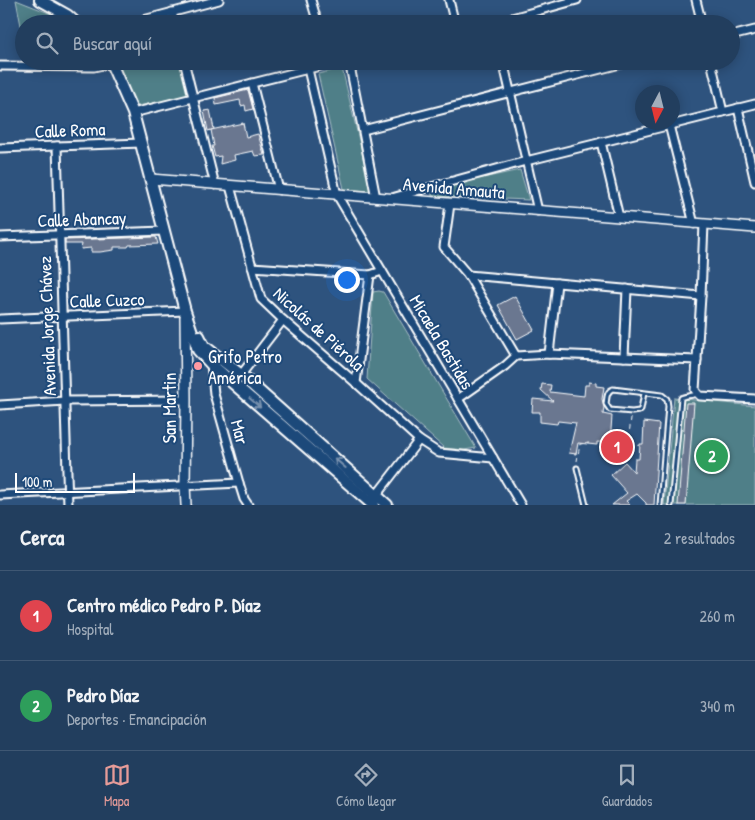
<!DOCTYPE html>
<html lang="es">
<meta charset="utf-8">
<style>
body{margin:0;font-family:"Patrick Hand",sans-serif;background:#2e4967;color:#f1f3f6}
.compass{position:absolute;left:635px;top:85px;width:45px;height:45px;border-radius:50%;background:#223e5e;box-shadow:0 2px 12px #0003;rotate:187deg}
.scale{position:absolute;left:15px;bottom:12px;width:120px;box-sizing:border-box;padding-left:5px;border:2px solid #fff;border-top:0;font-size:14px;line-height:18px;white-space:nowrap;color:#fff;-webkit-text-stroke:4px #1f4a7a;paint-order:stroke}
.you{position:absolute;left:346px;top:279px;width:18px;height:18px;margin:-12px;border:4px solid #fff;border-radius:50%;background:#1a73e8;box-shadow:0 0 0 8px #1a73e833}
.badge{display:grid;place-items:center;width:32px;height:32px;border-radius:50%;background:#e69b98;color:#fff;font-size:16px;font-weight:700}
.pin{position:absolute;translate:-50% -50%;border:2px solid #fff;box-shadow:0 1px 5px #0006}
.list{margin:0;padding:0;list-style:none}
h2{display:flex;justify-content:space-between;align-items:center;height:65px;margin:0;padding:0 20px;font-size:21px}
h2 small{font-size:16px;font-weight:400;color:#a2aebc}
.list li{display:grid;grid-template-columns:32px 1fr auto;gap:15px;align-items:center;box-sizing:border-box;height:90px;padding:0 20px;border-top:1px solid #3f5773}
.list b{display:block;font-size:19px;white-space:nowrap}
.list p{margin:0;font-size:16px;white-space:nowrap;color:#a2aebc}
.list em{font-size:16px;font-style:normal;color:#a2aebc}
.icon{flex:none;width:28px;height:28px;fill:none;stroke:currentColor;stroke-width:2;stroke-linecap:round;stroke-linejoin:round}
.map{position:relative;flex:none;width:755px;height:505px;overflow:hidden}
.search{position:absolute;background:#223e5e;box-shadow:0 2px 12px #0003;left:15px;right:15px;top:15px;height:55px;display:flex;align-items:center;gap:12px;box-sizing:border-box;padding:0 18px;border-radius:28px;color:#a2aebc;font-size:19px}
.sheet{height:245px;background:#223e5e}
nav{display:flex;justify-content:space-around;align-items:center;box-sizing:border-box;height:70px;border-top:1px solid #3f5773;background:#223e5e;font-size:14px;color:#a2aebc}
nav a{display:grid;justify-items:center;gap:2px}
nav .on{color:#e69b98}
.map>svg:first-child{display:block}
</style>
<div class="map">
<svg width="755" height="505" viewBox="0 0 755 505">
<rect width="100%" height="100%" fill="#2e537e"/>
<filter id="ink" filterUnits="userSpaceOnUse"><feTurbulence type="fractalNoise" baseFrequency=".02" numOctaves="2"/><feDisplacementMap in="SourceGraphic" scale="10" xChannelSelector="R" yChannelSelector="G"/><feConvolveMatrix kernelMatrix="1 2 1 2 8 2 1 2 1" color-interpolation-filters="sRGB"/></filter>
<g filter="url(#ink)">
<!-- green -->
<g fill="#507f88" stroke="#a8bfc4">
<path d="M16,0L54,15L64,24H24V41Z"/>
<path d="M115,61H181L191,96L137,106Z"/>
<path d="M342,68L371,191L344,189L318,74Z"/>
<path d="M520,170L529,200L432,196V189Z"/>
<path d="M379,291L383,292L476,448L464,450L444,448L367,379L373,292Z"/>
<path d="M674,398L755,406V505H664Z"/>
</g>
<!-- building -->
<g fill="#6b7790" stroke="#fff">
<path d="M248,90L253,109L246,111L245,105L241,106L240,100L216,105L215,98Z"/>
<path d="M210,110L214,129L208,131L204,111Z"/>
<path d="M243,123L246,137L258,134L264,155L255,156L253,151L234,155L235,160L220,164L221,156L215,157L212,146H214L211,130Z"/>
<path d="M156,237L158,244L129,245L128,247H114V250L100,252H91V248L81,249L82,244H65V240Z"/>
<path d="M515,296L534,330L517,339L498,305Z"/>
<path d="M589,382L596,383V386L604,387L602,399L604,407L603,414L612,416L610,443L597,442V445L578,443L576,454L569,453L576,423L558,421L557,424L540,422V412H532L533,399L553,401L541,390L542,384L551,385L550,392L584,396L585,385H589Z"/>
<path d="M686,403H694L686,505H678Z"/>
<path d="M644,422L659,424L654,505H646V503L637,494L626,501L630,505H612L627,493L611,475L625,462L634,472L635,459H639L640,444H643Z"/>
</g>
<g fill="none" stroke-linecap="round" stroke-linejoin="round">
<!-- service casing -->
<g stroke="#fff" stroke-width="7">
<g id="service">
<path d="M644,393L641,409L639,411L632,412L610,410L606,404C607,399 606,391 613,389L662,395L667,399L668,406L660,505"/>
<path d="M577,468L586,505"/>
<path d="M671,505L681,398C683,396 692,396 697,394"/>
</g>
</g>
<!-- minor casing -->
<g stroke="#fff" stroke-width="11">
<g id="minor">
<path d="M311,0L318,24"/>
<path d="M449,0L455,24"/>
<path d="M696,0L702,24"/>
<path d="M172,12L175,24"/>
<path d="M128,24L219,0"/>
<path d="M490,24L577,0"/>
<path d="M731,36L755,30"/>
<path d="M184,61L215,185"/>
<path d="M349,61L376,198"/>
<path d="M503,61L538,211"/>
<path d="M711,61L723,112"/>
<path d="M0,66L94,67L112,63"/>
<path d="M308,69L337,195L521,505"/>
<path d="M252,83L279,190"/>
<path d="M738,108L755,182"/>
<path d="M133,113L340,61"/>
<path d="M669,125L694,224"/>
<path d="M363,130L632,61"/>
<path d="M601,142L619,217"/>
<path d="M57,146L68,505"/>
<path d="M0,148L142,143"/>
<path d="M230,186L261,299L283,320L356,383L419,440"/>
<path d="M395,197L526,161L755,104"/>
<path d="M450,204L444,247L468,275L516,356L505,366L458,399"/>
<path d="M704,224L701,296L695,390L698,394L700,396L755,399"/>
<path d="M0,237L164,231"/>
<path d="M252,267L370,275L382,271"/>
<path d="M468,275L701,296"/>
<path d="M0,319L185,311"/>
<path d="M549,354L557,283"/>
<path d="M516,356L549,354L697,360"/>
<path d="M624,357L627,289"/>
<path d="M211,364L214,394L239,483L244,499L248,505"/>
<path d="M356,383L370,275"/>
<path d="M234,384L283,320"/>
<path d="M0,405L65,401L186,400"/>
<path d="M0,495L239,483"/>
<path d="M375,497L419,440L439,453L493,458"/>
</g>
</g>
<!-- tertiary casing -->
<g stroke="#fff" stroke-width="12">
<g id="tertiary">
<path d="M151,179L755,228"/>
<path d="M185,317L186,400L185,485L186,505"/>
</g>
</g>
<!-- secondary casing -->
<g stroke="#fff" stroke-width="14">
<g id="secondary">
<path d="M40,0L67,15L77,24"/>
<path d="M110,61L133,113L185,311L198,350L211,364L373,505"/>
<path d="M199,336L204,346L241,375L387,505"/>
</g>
</g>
<!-- path -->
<g stroke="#fff" stroke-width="1" stroke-dasharray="4 4" stroke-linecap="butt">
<path d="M631,418L629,435L634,444L640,446"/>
<path d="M577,461L580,444L589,443"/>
</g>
<!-- service -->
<use href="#service" stroke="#1f4a7a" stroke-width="3"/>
<!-- minor -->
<use href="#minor" stroke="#1f4a7a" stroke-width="7"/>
<!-- tertiary -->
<use href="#tertiary" stroke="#1f4a7a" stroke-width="9"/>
<!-- secondary -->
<use href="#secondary" stroke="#1f4a7a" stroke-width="10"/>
</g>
<!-- one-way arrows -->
<defs><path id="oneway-shaft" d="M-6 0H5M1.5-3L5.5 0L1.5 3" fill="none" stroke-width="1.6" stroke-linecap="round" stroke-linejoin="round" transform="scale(1.25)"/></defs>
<g stroke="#7992af">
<use href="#oneway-shaft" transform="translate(255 403) rotate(41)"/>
<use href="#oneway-shaft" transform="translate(340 463) rotate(-139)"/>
</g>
</g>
<!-- markers -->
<circle fill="#ff9aa2" stroke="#1f4a7a" stroke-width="2" cx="198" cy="366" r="5"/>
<g text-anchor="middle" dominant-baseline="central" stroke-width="4" stroke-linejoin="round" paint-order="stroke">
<!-- street labels -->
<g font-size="18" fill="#fff" stroke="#1f4a7a">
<text transform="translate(70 130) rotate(-2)">Calle Roma</text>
<text transform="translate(454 188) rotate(5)">Avenida Amauta</text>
<text transform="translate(82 219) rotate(-2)">Calle Abancay</text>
<text transform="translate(107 300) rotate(-2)">Calle Cuzco</text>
<text transform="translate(47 326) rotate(-92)">Avenida Jorge Chávez</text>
<text transform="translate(319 329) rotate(42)">Nicolás de Piérola</text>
<text transform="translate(442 342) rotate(59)">Micaela Bastidas</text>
<text transform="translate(169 408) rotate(-90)">San Martin</text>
<text transform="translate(240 432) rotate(75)">Mar</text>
</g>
<!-- poi labels -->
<g font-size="18" fill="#fff" stroke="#1f4a7a" text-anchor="start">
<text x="208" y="356">Grifo Petro<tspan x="208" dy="21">América</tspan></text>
</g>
</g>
</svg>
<svg class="compass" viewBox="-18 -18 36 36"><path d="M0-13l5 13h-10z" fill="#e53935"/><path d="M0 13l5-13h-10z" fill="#a2aebc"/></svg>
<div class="scale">100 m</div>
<div class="you"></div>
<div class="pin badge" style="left:617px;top:447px;background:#e0444e">1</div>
<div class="pin badge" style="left:712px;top:456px;background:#2e9e5b">2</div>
<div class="search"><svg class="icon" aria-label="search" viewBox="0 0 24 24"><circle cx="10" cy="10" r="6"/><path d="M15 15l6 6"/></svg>Buscar aquí</div>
</div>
<section class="sheet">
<h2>Cerca<small>2 resultados</small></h2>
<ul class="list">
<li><span class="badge" style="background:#e0444e">1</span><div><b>Centro médico Pedro P. Díaz</b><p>Hospital</p></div><em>260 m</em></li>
<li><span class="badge" style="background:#2e9e5b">2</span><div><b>Pedro Díaz</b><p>Deportes · Emancipación</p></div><em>340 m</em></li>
</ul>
</section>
<nav>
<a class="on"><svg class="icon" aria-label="map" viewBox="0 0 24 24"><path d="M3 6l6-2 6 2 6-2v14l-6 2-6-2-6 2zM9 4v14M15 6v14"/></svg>Mapa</a>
<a><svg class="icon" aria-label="directions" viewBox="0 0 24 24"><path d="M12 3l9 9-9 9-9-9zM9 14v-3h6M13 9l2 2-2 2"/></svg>Cómo llegar</a>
<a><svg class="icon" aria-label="saved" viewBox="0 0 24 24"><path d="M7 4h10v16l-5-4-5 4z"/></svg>Guardados</a>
</nav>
